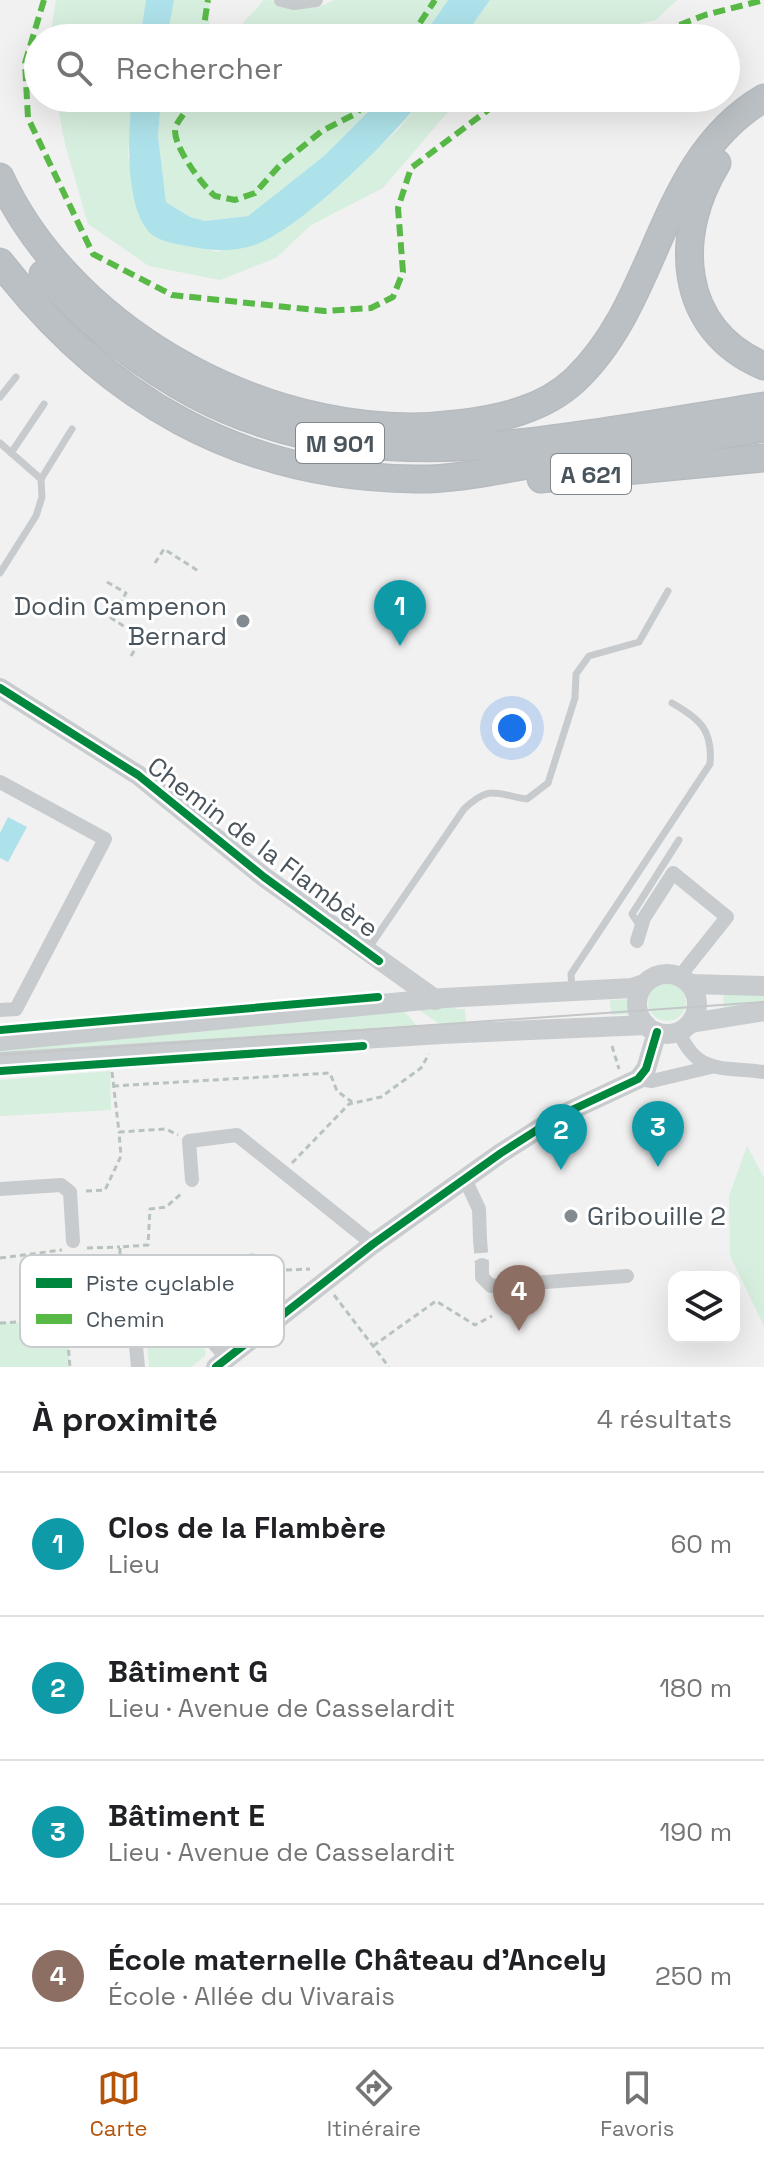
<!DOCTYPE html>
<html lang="fr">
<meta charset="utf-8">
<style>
body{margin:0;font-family:"Space Grotesk",sans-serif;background:#f2f2f2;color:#202124}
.controls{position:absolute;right:24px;bottom:24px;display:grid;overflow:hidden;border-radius:16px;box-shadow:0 8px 32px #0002}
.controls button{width:72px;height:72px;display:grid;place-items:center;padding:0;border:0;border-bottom:2px solid #e0e0e0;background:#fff;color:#202124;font:40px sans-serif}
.you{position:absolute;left:512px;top:728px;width:28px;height:28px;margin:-20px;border:6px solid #fff;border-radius:50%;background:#1a73e8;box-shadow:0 0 0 12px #1a73e833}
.badge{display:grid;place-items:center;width:52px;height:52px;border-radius:50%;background:#b45309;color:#fff;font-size:26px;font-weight:700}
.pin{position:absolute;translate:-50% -66px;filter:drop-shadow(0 2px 4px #0008)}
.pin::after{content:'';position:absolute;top:42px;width:28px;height:24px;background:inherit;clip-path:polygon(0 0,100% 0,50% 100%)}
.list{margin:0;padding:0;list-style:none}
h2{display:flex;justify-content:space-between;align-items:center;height:104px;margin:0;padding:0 32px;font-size:34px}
h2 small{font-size:26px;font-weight:400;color:#757577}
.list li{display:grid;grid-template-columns:52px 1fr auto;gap:24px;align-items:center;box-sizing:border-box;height:144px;padding:0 32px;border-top:2px solid #e0e0e0}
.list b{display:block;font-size:30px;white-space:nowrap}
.list p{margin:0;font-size:26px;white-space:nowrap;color:#757577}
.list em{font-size:26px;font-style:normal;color:#757577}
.icon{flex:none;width:44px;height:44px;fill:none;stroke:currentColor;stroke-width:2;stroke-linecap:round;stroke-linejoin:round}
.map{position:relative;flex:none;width:764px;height:1367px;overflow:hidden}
.search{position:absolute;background:#fff;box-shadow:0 8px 32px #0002;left:24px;right:24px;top:24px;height:88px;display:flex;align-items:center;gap:20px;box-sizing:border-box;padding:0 28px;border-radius:44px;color:#757577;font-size:30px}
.sheet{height:680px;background:#fff}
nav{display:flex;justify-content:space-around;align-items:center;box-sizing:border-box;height:112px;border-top:2px solid #e0e0e0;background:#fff;font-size:22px;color:#757577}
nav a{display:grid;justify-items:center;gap:4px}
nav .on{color:#b45309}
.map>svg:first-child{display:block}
</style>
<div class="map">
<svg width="764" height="1367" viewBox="0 0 764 1367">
<rect width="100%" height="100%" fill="#f1f1f1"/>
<!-- green -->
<g fill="#d7efdf">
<path d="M56,0H146L140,38H50Z"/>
<path d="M174,0H210L208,16L213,38H167Z"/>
<path d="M264,0C291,0 303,18 334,0H448L422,38H251L243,23Z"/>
<path d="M490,0H677L656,20L573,38H463Z"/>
<path d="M56,98H132L128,156L155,237L218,252L296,221L398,130L423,98H468L447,113L383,188L311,225L276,258L220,280L149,266L88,224L65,144Z"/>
<path d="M161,98H382L324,156L248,216L205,221L190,217L166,202L158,136Z"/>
<circle cx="667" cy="1002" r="19"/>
<path d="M764,990V1005L724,1008L723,993Z"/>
<path d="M631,999L632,1014L611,1015L610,1000Z"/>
<path d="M454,1003L455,1009H465L466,1024L441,1025L419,1010Z"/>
<path d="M403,1010L419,1028L0,1059V1044Z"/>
<path d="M110,1071L111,1110L0,1116V1080Z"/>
<path d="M747,1146L764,1178V1326L730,1256L729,1196Z"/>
<path d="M66,1320L70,1367H0V1323Z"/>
<path d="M198,1341L205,1350V1356L191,1367H149L147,1345Z"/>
</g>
<!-- water -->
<g fill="#aee2ea">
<path d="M146,0H174L167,38H140Z"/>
<path d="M448,0H490L463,38H422Z"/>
<path d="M132,98H161L158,136L166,202L190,217L205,221L248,216L324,156L382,98H423C391,139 310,219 264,241C245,251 219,252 199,248C186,246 168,243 157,238C123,220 128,130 132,98Z"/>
<path d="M8,817L27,827L8,862L0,858V833Z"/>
</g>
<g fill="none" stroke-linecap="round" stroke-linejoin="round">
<!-- street-tunnel -->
<path stroke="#c7cacc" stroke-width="14" stroke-dasharray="14 7" stroke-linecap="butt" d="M480,1239L482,1265"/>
<!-- highway casing -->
<g stroke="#b6bbc0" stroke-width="29">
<g id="highway">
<path d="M717,163C673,234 677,330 764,366"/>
<path d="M0,177C75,339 283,446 457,424C499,419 543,410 575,380C660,300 658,160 764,98"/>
<path d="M0,262C105,399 239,477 415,479C456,480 501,469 541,463C616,451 690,440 764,428"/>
<path d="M43,274C263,512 480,451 764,406"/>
<path d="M541,479L764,458"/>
</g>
</g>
<!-- path -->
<g stroke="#b8c3bf" stroke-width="3" stroke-dasharray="6 4" stroke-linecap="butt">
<path d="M155,563L164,549L200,572"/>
<path d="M107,582L126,593L111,618L155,646"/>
<path d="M131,656L142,638"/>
<path d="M612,1046L619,1069"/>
<path d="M112,1072L119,1132L166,1129L178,1135"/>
<path d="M113,1086L330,1073L337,1091L352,1102"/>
<path d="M292,1163L349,1104L381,1097L421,1068L429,1054"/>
<path d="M86,1191L105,1190L121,1156L119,1132"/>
<path d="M87,1248L120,1247"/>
<path d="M0,1258L62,1250"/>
<path d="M120,1262L254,1255L281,1292"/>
<path d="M266,1271L310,1269"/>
<path d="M334,1295L389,1367"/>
<path d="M66,1320L70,1367"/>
<path d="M0,1323L120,1316"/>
<path d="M128,1332L120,1316V1247L148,1245L150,1209L166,1207L182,1193"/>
<path d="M373,1346L436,1301L475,1325L492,1316"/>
</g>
<!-- lane -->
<g stroke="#c8cbcd" stroke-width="7">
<path d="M0,397L16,377"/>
<path d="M0,443L41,479"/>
<path d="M11,453L44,404"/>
<path d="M0,573L36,516L42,497L41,479L72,429"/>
<path d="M640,926L632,914L679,840"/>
<path d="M368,949L464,809C491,783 497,795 527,799L548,783L575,698L576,674L589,656L639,642L668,591"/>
<path d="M572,989L571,974L710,764C713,730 700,719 672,703"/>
</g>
<!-- street -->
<g stroke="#c8cbcd" stroke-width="14">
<path d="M281,0L294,3L316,0"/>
<path d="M0,782L105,839L16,1009L0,1010"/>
<path d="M637,941L644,918L673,873L727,917L680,976"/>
<path d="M679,1032C698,1076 723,1066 764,1072"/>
<path d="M638,1079L652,1081L711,1067"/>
<path d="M465,1179L479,1209L480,1239"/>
<path d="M192,1180L189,1141L237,1135L373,1244"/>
<path d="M0,1189L61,1185L70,1192L73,1241"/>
<path d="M482,1265V1277L491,1286L627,1276"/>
<path d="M138,1367L136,1346L142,1335L202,1330L227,1358"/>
</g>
<!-- secondary -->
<g stroke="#c9ccce" stroke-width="20">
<path d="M0,688L138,775L264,877L436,1000"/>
<circle cx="667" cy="1004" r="30"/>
<path d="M690,984L764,986"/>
<path d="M691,1023L764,1011"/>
<path d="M0,1041L444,998L632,988L644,984"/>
<path d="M0,1062L441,1034L646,1025"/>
<path d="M216,1367L373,1244L501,1153L559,1116L638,1079L646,1069L657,1032"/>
</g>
<!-- highway -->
<use href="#highway" stroke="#bbc0c4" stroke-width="26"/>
<!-- tram -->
<path stroke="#c4c6c8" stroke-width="2" d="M0,1055L764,1002"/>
<!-- quiet -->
<g stroke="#58b947" stroke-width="6" stroke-dasharray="12 6" stroke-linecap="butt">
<path d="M44,0L25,63L28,118L93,254L172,295L325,311L371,308L393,297L403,272L398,208L411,168L504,98"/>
<path d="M202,38L208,0"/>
<path d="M410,38L435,0"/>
<path d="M646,38L705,15L764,0"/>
<path d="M190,98C189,111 181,115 176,126C169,142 203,186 215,196L235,200L255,193L281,164L322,131L357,113L367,98"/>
</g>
<!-- cycleway casing -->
<g stroke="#fff" stroke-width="13">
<g id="cycleway">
<path d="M0,688L138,775L264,877L379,961"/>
<path d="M0,1030L378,997"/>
<path d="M0,1071L363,1046"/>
<path d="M216,1367L373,1244L501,1153L559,1116L638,1079L646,1069L657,1032"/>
</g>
</g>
<!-- cycleway -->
<use href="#cycleway" stroke="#00873e" stroke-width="8"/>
</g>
<!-- markers -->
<g fill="#848b90" stroke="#fff" stroke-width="3">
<circle cx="243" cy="621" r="8"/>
<circle cx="571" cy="1216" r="8"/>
</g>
<g text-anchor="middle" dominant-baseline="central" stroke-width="6" stroke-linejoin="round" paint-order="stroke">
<!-- shield labels -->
<g fill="#fff" stroke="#80878d" stroke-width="2">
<rect x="296" y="423" width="88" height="40" rx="6"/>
<rect x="551" y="454" width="80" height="40" rx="6"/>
</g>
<g font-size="24" font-weight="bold" fill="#49545c">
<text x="340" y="443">M 901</text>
<text x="591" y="474">A 621</text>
</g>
<!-- poi labels -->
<g font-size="26" fill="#49545c" stroke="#fff" text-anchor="end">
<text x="227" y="606">Dodin Campenon<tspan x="227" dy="30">Bernard</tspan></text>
<text x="587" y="1216" text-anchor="start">Gribouille 2</text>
</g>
<!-- street labels -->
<g font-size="26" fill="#49545c" stroke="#fff">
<text transform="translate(263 847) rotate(37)">Chemin de la Flambère</text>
</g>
</g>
<!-- legend -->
<rect x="20" y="1255" width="264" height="92" rx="12" fill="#fff" stroke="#c8ccce" stroke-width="2"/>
<rect x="36" y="1278" width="36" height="10" fill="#00873e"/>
<rect x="36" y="1314" width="36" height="10" fill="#58b947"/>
<g font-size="22" fill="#49545c">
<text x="86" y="1291">Piste cyclable</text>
<text x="86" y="1327">Chemin</text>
</g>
</svg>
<div class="controls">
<button><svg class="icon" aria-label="layers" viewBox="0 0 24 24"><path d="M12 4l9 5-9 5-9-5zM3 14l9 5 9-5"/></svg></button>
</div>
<div class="you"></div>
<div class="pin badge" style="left:400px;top:646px;background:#0f9aa8">1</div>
<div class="pin badge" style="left:561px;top:1170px;background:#0f9aa8">2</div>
<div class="pin badge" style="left:658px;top:1167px;background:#0f9aa8">3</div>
<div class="pin badge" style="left:519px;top:1331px;background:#8d6e63">4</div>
<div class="search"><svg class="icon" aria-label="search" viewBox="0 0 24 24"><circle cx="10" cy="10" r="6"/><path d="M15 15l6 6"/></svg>Rechercher</div>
</div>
<section class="sheet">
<h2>À proximité<small>4 résultats</small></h2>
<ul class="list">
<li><span class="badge" style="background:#0f9aa8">1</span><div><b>Clos de la Flambère</b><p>Lieu</p></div><em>60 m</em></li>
<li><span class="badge" style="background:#0f9aa8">2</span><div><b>Bâtiment G</b><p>Lieu · Avenue de Casselardit</p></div><em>180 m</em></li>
<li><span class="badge" style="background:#0f9aa8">3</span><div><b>Bâtiment E</b><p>Lieu · Avenue de Casselardit</p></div><em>190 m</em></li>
<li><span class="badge" style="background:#8d6e63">4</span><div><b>École maternelle Château d'Ancely</b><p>École · Allée du Vivarais</p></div><em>250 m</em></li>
</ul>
</section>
<nav>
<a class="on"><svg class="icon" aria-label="map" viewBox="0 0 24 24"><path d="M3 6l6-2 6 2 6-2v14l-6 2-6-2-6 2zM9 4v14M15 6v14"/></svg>Carte</a>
<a><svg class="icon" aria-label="directions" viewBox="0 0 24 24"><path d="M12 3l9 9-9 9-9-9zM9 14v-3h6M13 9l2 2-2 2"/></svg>Itinéraire</a>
<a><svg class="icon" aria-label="saved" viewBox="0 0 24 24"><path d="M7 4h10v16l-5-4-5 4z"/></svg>Favoris</a>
</nav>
